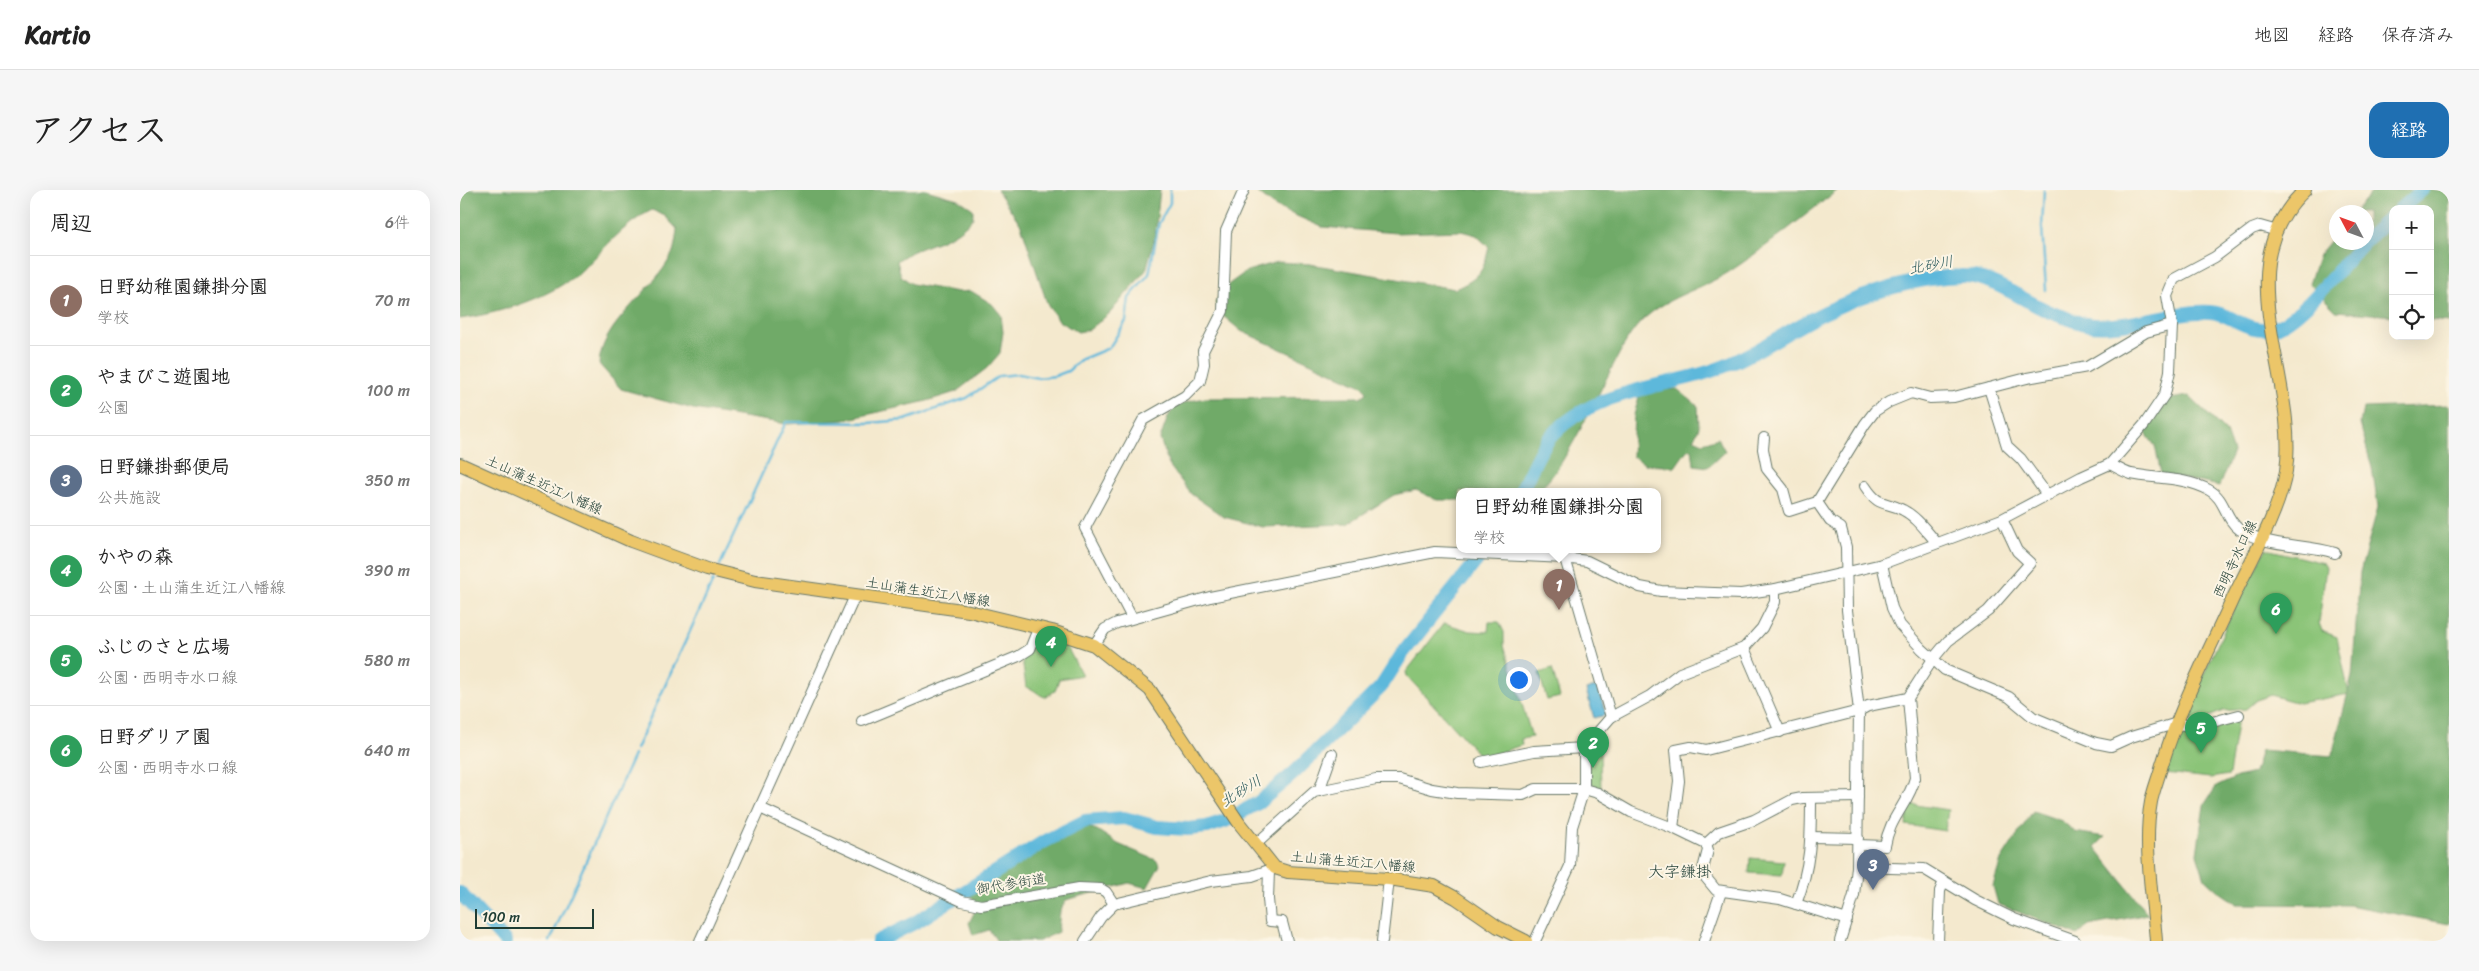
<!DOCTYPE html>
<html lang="ja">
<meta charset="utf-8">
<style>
body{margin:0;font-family:Sriracha,"Klee One",sans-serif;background:#f6f6f6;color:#222}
.controls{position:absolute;right:15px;top:15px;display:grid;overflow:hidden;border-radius:10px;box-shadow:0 5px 20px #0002}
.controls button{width:45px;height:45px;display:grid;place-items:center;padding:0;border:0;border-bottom:1px solid #e0e0e0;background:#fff;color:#222;font:25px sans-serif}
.compass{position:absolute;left:1869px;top:15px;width:45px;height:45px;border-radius:50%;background:#fff;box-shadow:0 5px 20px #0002;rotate:311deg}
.scale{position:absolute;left:15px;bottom:12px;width:119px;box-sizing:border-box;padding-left:5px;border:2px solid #1f3d34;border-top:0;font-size:14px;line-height:18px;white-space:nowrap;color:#1f3d34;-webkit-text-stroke:4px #fcf5e5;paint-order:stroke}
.you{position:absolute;left:1058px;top:489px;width:18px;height:18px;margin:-12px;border:4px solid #fff;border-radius:50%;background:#1a73e8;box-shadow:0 0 0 8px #1a73e833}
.badge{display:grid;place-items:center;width:32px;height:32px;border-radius:50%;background:#1f6fb2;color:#fff;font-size:16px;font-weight:700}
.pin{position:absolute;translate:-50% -41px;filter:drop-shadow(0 1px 2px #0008)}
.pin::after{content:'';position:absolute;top:26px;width:18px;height:15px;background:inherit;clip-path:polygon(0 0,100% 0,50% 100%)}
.popup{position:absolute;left:996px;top:298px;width:205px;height:65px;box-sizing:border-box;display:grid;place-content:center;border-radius:10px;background:#fff;filter:drop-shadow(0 1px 4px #0005);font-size:16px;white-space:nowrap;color:#767676}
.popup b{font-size:19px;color:#222}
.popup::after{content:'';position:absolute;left:50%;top:100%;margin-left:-10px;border:10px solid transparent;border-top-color:#fff}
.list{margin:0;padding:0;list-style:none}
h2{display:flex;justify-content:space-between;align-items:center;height:65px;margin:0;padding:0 20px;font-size:21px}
h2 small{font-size:16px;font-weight:400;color:#767676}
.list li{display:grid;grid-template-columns:32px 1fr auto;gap:15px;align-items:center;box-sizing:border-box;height:90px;padding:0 20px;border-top:1px solid #e0e0e0}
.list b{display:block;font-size:19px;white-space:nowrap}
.list p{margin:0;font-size:16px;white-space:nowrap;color:#767676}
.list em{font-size:16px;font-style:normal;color:#767676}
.icon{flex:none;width:28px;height:28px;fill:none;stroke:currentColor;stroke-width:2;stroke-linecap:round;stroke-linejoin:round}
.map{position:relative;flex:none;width:1989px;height:751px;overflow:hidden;border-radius:15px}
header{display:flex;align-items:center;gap:30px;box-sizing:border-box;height:70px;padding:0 25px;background:#fff;border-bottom:1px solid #e0e0e0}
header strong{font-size:24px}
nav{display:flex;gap:28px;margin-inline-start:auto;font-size:18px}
.intro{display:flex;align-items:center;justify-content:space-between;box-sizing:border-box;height:120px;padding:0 30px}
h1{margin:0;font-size:35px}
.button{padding:12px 22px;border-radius:15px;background:#1f6fb2;color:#fff;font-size:18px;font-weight:700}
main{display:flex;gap:30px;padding:0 30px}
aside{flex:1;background:#fff;border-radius:15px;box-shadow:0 5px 20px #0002}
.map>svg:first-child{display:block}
</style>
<header>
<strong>Kartio</strong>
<nav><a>地図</a><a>経路</a><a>保存済み</a></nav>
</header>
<div class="intro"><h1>アクセス</h1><a class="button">経路</a></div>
<main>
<aside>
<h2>周辺<small>6件</small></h2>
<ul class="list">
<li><span class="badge" style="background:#8d6e63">1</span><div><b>日野幼稚園鎌掛分園</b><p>学校</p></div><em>70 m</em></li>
<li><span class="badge" style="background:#2e9e5b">2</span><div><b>やまびこ遊園地</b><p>公園</p></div><em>100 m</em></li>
<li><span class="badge" style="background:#5c6f8a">3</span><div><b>日野鎌掛郵便局</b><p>公共施設</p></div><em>350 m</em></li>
<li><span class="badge" style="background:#2e9e5b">4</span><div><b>かやの森</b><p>公園 · 土山蒲生近江八幡線</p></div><em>390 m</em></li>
<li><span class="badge" style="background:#2e9e5b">5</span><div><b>ふじのさと広場</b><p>公園 · 西明寺水口線</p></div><em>580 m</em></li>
<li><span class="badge" style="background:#2e9e5b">6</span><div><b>日野ダリア園</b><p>公園 · 西明寺水口線</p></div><em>640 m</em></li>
</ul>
</aside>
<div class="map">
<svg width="1989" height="751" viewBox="0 0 1989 751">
<rect width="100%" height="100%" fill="#fcf5e5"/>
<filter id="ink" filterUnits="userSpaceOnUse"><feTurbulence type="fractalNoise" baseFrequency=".02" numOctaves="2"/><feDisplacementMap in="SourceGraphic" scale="10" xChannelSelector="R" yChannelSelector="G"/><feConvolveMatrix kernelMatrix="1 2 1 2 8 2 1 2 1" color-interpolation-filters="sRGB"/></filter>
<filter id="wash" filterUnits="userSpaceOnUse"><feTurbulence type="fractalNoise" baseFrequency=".0096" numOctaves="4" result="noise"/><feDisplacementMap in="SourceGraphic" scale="20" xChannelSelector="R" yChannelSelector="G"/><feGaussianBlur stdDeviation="1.12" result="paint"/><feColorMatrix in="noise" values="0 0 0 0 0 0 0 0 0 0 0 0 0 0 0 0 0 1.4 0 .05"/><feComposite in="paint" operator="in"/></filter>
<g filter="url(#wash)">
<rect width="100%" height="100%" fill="#f4e9ce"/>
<!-- green -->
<g fill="#8bc478" stroke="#558056">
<path d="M1806,359L1864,373L1866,377L1859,433L1862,441L1877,447L1889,504L1839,513L1810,505L1795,511L1786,519L1763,521L1739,531L1723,529L1775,417Z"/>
<path d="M1029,432H1039L1044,442V455L1072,547L1061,549L1062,555L1022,568L947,486L946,482L984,433L1010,441L1028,442Z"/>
<path d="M576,447L605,449L608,459L622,485L599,489L595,501L585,507C578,505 575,499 566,497L562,469Z"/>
<path d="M1092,479L1100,507L1087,510L1079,483Z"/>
<path d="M1778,528L1769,585L1750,588L1705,583L1716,544Z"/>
<path d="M1132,559L1140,561L1141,601L1127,589L1126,567Z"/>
<path d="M1449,614L1488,620L1485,641L1446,635Z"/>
<path d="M1290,668L1324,671L1322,685L1289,683Z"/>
</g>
<!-- forest -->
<g fill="#70aa68" stroke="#48744e">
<path d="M0,0H466L498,9L513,19V28C490,55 462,52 437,71L441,86L452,94L498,102L511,101L532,114L541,125L543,142L540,163L527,178L496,202L467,211L384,230L327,234L233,219L161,199L139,174C141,133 193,102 211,66C215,59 216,47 217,39L205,26L192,20C163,34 143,61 120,82C88,109 40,123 0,129Z"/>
<path d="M537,0H700L695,46L686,80L650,123L629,140L618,142L600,132L588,116L561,35Z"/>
<path d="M794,0H1378C1342,27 1307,57 1269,82C1235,103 1196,108 1171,144C1151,172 1102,291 1076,301C1067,304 1013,301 1000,301V310H977L956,300L934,305L887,334L803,337L764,327L731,304L709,275L700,249C712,216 709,215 745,208L901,207L907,203L904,197L781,141L762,125L755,113L769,94L787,81L818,72L850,74L995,99C1019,88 1023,83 1029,57L1016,45L1001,41L937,43L862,37L816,17Z"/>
<path d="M1914,0H1989V132L1970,130V19H1933V126L1876,121L1849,93L1859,65L1876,44V52H1906V22H1894Z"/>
<path d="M1217,199L1238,216L1239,237L1234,249L1243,253L1258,248L1265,261L1248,277L1234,275L1232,259L1227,260L1215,277L1185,274L1172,266L1174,225L1180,203L1192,200Z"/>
<path d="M1729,206L1766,242L1773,262L1759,296L1701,284L1695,256L1685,242L1709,209Z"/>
<path d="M1989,215V734L1889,715L1777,714L1757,700L1745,689L1737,664L1744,615L1756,597L1777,587L1794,583L1801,560L1872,566L1892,486L1900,382L1918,317L1912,278L1900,234L1903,218Z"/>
<path d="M1573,621L1602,631L1615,642L1645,647L1635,657L1688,724L1629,736L1617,745L1538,714L1533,696L1541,670Z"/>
<path d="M621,635L637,640L658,654L696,670L700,675L687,698L669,693L606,710L600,721L598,742L579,751H537L529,740L513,745L509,733L515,721L519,718L510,705L578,658Z"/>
</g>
<!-- water -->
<path fill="#5db8db" stroke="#3e7a88" d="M1138,496L1146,525L1134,528L1126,500Z"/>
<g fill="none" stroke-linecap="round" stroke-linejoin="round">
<!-- stream -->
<g stroke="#5db8db" stroke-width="2.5">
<path d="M1584,0L1582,37L1586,100"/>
<path d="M1577,116L1580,111"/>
<path d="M260,375L326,232L409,233L445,230L507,208L539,186L559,184L578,188L595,186L608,181L620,170L649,158L666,131L669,108L689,84L699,33L710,13V0"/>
<path d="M176,559L253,391"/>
<path d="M90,751L174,565"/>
</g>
<!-- river -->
<g stroke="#5db8db" stroke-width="14">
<path d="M1940,19L1962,0"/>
<path d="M1906,50L1933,25"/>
<path d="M1061,301C1071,282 1079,258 1094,243C1143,194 1215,199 1272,173C1306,158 1336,135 1370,120C1407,103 1460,87 1500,86C1533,84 1567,115 1598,125C1607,128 1616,132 1625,134C1667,141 1708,120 1750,122C1772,123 1786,144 1813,138C1839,132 1884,73 1904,52"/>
<path d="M0,703L45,751"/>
<path d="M418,751L456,732L585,651L625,631L664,628L697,637L728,639L747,637L765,631L798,613L834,583L921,497L942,464L1026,359"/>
</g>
</g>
</g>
<g filter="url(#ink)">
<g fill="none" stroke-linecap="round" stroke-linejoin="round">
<!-- minor casing -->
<g stroke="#6a796a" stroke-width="12">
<g id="minor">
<path d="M1529,198L1547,256L1561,269L1588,306"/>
<path d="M1304,248L1303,259L1307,279L1323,299L1329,321L1357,312L1405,234L1415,221L1429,212L1451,203L1470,208L1494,207L1567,188L1627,177L1686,142L1712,135"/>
<path d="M1650,274C1656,277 1664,282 1671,284C1696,289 1725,287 1749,300C1765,308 1765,329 1779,339C1807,358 1844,353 1875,363"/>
<path d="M1405,296C1420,319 1425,310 1443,320C1457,327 1467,342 1477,353"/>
<path d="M1357,312L1370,331L1381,338L1386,357L1387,420L1399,521L1397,677L1394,705L1380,751"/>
<path d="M1105,368L1151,527"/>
<path d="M1422,374L1432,418L1440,435L1462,459L1485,480L1549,507L1573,527L1585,532L1636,553L1651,556L1671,547L1714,534L1737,536L1779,525"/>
<path d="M672,428L625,338L683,230L725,206L740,191L744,174L743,161L763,121L766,41L784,0"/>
<path d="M634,455L645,439L657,433L750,407L975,362L1105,368L1127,371L1180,397L1201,401L1281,404L1315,399L1422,374L1542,329L1621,287L1650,274L1684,235L1705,204L1710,181L1712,135L1707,106L1714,89L1755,67L1792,39L1800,36L1814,40"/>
<path d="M1284,458L1320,542"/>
<path d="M402,531L559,466L570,459L578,439"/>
<path d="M1021,572L1074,561L1124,558"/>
<path d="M859,601L872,564"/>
<path d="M300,618L502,711L521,715L619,698L641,699L646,702L654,714L751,691L792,686L815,678"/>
<path d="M1213,638L1219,591L1216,560L1231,557L1246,560L1399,521L1408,516L1448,508L1473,469L1488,451L1528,421L1570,373L1557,361L1542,329"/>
<path d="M1351,647L1398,648"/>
<path d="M796,654L854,602L916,589H939L972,599L997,603L1063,605L1076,599H1124L1138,603L1171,622L1213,638L1246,654"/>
<path d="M1246,654L1248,660L1242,683L1256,700L1320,709L1387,730"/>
<path d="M1246,654L1259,642L1294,630L1332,610L1342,608L1398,607"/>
<path d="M1398,655L1425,656C1429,628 1449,613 1455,588L1448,508"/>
<path d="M1397,677L1464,679L1515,710L1554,729L1615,751"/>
<path d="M809,681L808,709L810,731L822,732L827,751"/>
<path d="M1336,714C1351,675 1351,649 1351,608"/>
<path d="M240,751L395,406"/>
<path d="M625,751L641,727L654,714"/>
<path d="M922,751L929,689"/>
<path d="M1075,751L1110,676L1112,637L1124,599V558L1151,527L1190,506L1220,483L1284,458L1302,438L1315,412V399"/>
<path d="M1244,751L1261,702"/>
<path d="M1478,751L1480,701L1484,691"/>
</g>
</g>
<!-- major casing -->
<g stroke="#6a796a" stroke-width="14">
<g id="major">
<path d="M0,274L171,351L247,379L295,391L509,421L592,441L634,455L690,500L779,633L815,678L828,682L929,689L974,696L996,708L1038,737L1066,751"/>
<path d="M1696,751C1693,708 1683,655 1691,612C1693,601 1698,589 1701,578C1719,518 1748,463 1774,406C1791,370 1820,320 1826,281C1839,187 1764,75 1845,0"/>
</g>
</g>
<!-- minor -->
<use href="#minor" stroke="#fff" stroke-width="10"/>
<!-- major -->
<use href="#major" stroke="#ecc669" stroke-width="12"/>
</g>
</g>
<g text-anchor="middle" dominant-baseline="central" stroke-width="4" stroke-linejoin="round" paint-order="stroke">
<!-- street labels -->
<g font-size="14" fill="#1f3d34" stroke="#fcf5e5">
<text transform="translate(84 295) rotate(24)">土山蒲生近江八幡線</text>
<text transform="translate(1775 369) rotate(-65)">西明寺水口線</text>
<text transform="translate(468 402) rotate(9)">土山蒲生近江八幡線</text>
<text transform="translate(893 672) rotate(5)">土山蒲生近江八幡線</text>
<text transform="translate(551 694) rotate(-9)">御代参街道</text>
</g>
<!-- water labels -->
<g font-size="15" font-style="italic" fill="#2e5c5e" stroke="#fcf5e5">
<text transform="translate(1471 75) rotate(-10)">北砂川</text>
<text transform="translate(781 601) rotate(-32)">北砂川</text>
</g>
<!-- quarter labels -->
<g font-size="16" fill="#1f3d34" stroke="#fcf5e5">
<text x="1220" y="681">大字鎌掛</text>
</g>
</g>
</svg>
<div class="controls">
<button>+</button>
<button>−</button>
<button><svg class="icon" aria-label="locate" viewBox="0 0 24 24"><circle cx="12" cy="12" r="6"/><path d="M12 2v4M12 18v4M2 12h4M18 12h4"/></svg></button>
</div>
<svg class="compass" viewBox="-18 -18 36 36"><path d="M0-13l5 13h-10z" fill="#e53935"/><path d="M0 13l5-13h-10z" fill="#767676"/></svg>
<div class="scale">100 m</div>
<div class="you"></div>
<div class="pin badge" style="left:1099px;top:420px;background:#8d6e63">1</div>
<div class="popup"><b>日野幼稚園鎌掛分園</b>学校</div>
<div class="pin badge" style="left:1133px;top:578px;background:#2e9e5b">2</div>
<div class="pin badge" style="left:1413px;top:700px;background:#5c6f8a">3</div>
<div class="pin badge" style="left:591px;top:477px;background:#2e9e5b">4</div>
<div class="pin badge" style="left:1741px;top:563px;background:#2e9e5b">5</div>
<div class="pin badge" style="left:1816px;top:444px;background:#2e9e5b">6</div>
</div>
</main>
